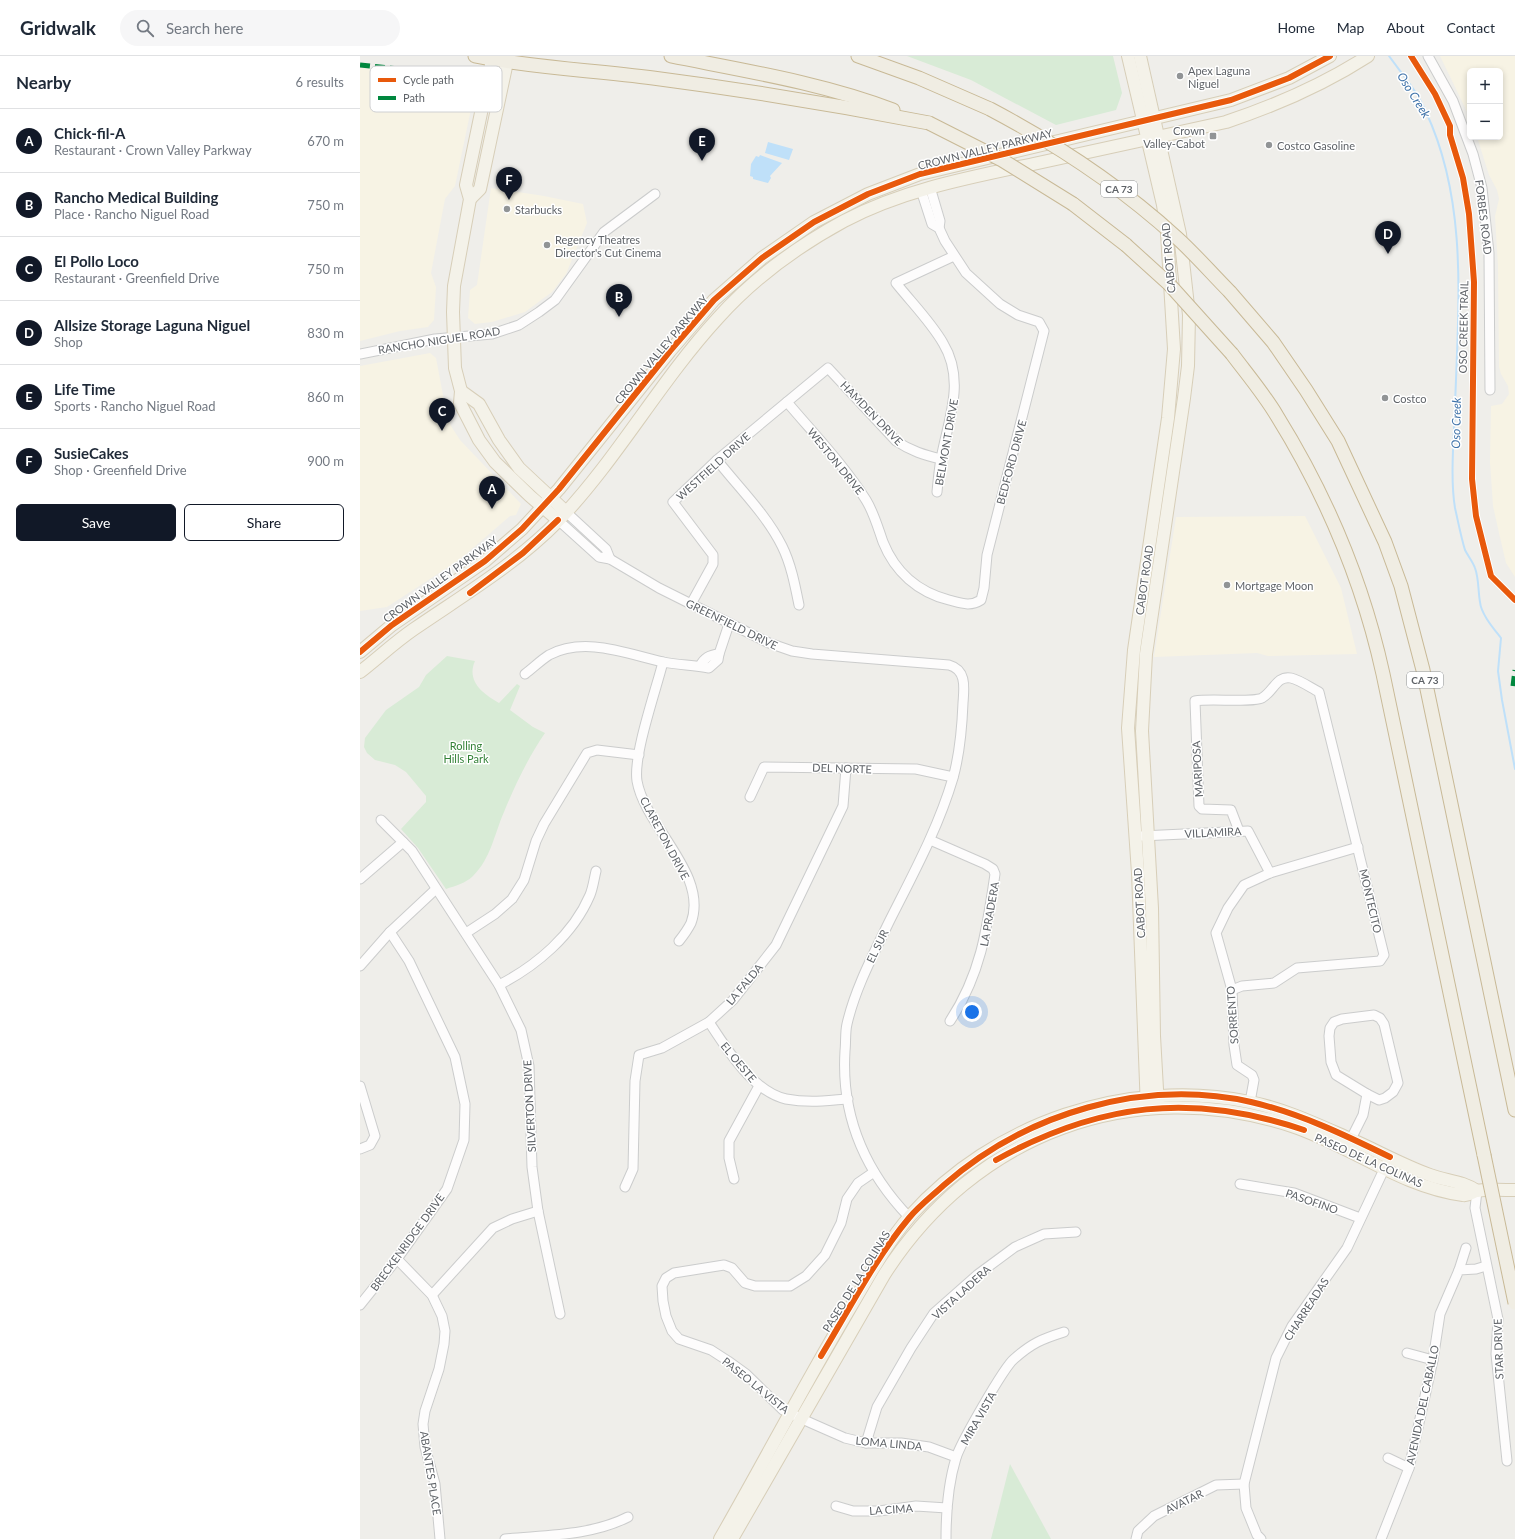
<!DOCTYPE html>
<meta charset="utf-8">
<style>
body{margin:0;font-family:Lato,sans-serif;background:#f6f6f7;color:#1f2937}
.controls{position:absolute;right:12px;top:12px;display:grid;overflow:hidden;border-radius:6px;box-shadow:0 2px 6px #0003}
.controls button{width:36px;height:36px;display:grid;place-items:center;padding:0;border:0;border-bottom:1px solid #e0e1e3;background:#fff;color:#1f2937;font:20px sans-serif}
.you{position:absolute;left:612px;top:956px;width:14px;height:14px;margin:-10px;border:3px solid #fff;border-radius:50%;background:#1a73e8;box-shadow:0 0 0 6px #1a73e833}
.badge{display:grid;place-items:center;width:26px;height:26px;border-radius:50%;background:#111827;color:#fff;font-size:13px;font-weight:700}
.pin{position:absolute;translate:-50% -33px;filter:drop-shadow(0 1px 2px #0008)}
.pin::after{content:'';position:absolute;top:21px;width:14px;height:12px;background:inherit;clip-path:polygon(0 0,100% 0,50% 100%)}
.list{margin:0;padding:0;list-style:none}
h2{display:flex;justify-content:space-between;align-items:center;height:52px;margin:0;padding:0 16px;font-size:17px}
h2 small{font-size:13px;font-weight:400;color:#747a83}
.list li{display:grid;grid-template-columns:26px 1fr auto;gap:12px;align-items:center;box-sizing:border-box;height:64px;padding:0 16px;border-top:1px solid #e0e1e3}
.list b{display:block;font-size:15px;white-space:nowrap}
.list p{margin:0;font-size:13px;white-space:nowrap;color:#747a83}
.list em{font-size:13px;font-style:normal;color:#747a83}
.actions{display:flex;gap:8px;padding:12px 16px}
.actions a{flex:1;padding:9px 0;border:1px solid #111827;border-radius:6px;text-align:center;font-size:14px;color:#111827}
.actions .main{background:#111827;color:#fff}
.icon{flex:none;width:22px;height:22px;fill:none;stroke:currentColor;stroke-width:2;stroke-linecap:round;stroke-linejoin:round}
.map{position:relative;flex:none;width:1155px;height:1483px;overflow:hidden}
header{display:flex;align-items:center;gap:24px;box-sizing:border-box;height:56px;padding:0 20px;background:#fff;border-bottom:1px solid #e0e1e3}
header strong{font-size:19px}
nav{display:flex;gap:22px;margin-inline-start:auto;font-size:14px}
.search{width:280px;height:36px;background:#f6f6f7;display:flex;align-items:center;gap:10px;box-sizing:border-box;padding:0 14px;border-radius:22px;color:#747a83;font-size:15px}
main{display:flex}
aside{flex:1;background:#fff}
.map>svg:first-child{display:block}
</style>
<header>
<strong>Gridwalk</strong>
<div class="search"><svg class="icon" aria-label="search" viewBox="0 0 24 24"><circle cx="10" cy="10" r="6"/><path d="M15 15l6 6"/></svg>Search here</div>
<nav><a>Home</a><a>Map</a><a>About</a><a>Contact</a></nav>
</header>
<main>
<aside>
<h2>Nearby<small>6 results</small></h2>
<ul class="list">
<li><span class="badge">A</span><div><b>Chick-fil-A</b><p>Restaurant · Crown Valley Parkway</p></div><em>670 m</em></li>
<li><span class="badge">B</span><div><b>Rancho Medical Building</b><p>Place · Rancho Niguel Road</p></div><em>750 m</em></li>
<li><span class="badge">C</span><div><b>El Pollo Loco</b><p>Restaurant · Greenfield Drive</p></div><em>750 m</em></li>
<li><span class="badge">D</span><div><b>Allsize Storage Laguna Niguel</b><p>Shop</p></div><em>830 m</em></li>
<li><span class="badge">E</span><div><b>Life Time</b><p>Sports · Rancho Niguel Road</p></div><em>860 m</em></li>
<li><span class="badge">F</span><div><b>SusieCakes</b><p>Shop · Greenfield Drive</p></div><em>900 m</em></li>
</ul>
<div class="actions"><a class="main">Save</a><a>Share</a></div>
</aside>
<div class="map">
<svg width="1155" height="1483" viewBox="0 0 1155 1483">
<rect width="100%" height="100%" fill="#efeeea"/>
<!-- commercial -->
<g fill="#f7f3e4">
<path d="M1080,0H1155V521L1146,507L1139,477L1133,450L1130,406L1131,350L1142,348L1149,338L1148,330L1141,318L1139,311L1138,210L1135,160L1139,143L1137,134L1129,119L1117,81H1140V15H1110V62Z"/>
<path d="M0,12L47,16L116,29L95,130L85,143L71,217L76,231L74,264L68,271L40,275L0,285Z"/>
<path d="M131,132L184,140L223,148L227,167L206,218L192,236L165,256L132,266L115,268L108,262L110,234L117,229Z"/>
<path d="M70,297L76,302L86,355L91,370L100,384L161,448L156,459L150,460L99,504L27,551L0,555V310Z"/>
<path d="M945,460L981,532L997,598L908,600L897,597L794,601L816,461Z"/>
</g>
<!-- green -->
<g fill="#d8ebd6">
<path d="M547,0H753L762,37L756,54L696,69L611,24Z"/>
<path d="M87,600L115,605C106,625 123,638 139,647L157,628L160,630L150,654L173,671L185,677C168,702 155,729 144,756C134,779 131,802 113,820C106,827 95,830 86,833L58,792L41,773L66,746V740L46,716L35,709L15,704L7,697L4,691L5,682L26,654L59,631L66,619Z"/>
<path d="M650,1408L691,1483H631Z"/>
</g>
<!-- water -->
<g fill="#bfe0f9">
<path d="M408,86L433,93L429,104L405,97Z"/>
<path d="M400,99L422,107L410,120L411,122L408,127L393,123V121L390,120L391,108L396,100L399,101Z"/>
</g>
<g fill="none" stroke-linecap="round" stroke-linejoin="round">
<!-- stream -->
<path stroke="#bfe0f9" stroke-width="2" d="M1029,0C1042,18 1057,35 1066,56C1109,148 1098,253 1095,351C1094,381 1090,422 1095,452C1098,465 1101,481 1105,494C1108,500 1113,506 1115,512C1119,523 1118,535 1120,546C1121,558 1134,573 1141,582L1138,615L1142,644L1155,713"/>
<!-- minor casing -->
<g stroke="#cbcccc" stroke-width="11">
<g id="minor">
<path d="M1068,0L1093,45L1113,98L1122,132L1129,197L1130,334"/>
<path d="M570,131L580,165L579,172"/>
<path d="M0,298L75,283L132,278L159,269L179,256L195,244L244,176L295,138"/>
<path d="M427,346C454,378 484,409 506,444C514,457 518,472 523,486C535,516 558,536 589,544C601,547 610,551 621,544L624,532L627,499L684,275L679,266L658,259L640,248L606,217L585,185L579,172L572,168L561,134"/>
<path d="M357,404C379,432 406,458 422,490C431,508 435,529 439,549"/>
<path d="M577,436C578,425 579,414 581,403C588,364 606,325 583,287C571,266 552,247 536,227L594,200"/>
<path d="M206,456L246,493L250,503"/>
<path d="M198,464L239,501L250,503L299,532L409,587L432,595L452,598L589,609C607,614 604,632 603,647C602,672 600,697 593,722C578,773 552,820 528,868C513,899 495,933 487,968C485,976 486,986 485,995C481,1059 505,1115 549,1161"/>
<path d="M331,548L353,508V499L313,446L357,404L468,312L536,385C551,395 564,399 581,403"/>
<path d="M303,606C296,634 273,699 277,725C285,771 349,818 331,867C328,873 323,880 319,885"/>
<path d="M340,610C344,602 349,599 359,598"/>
<path d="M165,618C173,612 181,604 189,599C225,580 267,598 303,606C318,609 334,609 349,612L358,604L359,598L369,568"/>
<path d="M390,741L404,711L556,713L593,721"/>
<path d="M21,764L52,795L139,929L161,974L169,1010L172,1111L178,1155L200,1258"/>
<path d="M781,780L888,775L910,817"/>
<path d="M570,784L625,808L633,813L635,818C627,873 621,918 590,965"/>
<path d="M0,823L43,786"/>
<path d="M106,877L135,858L152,843L164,824L176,785L184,768L227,697L237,694L279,699"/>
<path d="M0,910L30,876L76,833"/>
<path d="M139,929C176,910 213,879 230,839C233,832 234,823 236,815"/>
<path d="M872,934L882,930L914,927L937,912L1020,905L1024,899L959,636C951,632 940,624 931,622C917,619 913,636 902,642C891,647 850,642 835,645L839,750L842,753L871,754L879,775"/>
<path d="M1014,959L1020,962L1024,968L1038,1027L1033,1036L1025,1042L1019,1044L1007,1038L976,1019L971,1006L969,980L970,972L974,966L982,963Z"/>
<path d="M349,966C366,992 393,1036 426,1043C447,1047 467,1045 488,1043"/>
<path d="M0,1030L15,1080L10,1089L0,1093"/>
<path d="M890,1046L894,1024L892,1019L877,1009L874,989L872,934L856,877L868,852L884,829L910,817L998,791"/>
<path d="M991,1083L1003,1059L1007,1038"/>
<path d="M514,1116L498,1127L487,1143L481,1167L465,1199L446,1220L430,1230H395L385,1227L372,1212L364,1209L314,1217L306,1222L302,1230L303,1245L306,1260L312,1275L319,1283L351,1294L368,1305L386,1318L423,1354L451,1367L485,1382L506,1387H541L569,1391L596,1401"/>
<path d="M374,1123L369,1102V1085L399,1030"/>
<path d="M880,1128L934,1137L1000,1162"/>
<path d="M265,1131L273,1113L275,1025L279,999L302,992L349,966L373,944L416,889L483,750L486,712"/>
<path d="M1117,1135L1115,1152L1138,1263L1136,1298L1147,1405"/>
<path d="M37,1203L72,1239L82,1260L85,1275L84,1288L79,1313L65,1355L63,1368L65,1391L75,1428L80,1483"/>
<path d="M1099,1214L1106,1192"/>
<path d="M72,1239L133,1172L152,1163L178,1155"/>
<path d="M0,1249L37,1203L87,1133L104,1084L105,1048L95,1001L49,905L30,876"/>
<path d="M1047,1297L1073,1304"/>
<path d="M506,1387L517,1351L551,1292L574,1257L617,1219L655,1191L684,1178L716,1176"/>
<path d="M1028,1402L1049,1412"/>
<path d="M476,1450L493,1455H519L556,1450L587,1452"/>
<path d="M145,1483C185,1479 231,1480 268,1461"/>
<path d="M586,1483C586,1456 588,1428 596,1402C600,1388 644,1311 654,1303C672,1287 682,1283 704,1276"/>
<path d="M776,1483L778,1475L794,1460L856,1429L884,1428"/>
<path d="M901,1483L897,1479L886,1452L884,1428L916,1302L932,1270L987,1192L1027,1107"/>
<path d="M1021,1483L1049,1412L1073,1304L1080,1258L1099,1214L1116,1213L1126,1210"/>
</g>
</g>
<!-- major casing -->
<g stroke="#d7ceb8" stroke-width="14">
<g id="major">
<path d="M135,0L132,4L106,129L110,143L94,230L93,256L95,312L101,335L100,347L119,384L135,406L170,440L198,464"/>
<path d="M768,0L803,149L807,177L814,293L808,362L774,594L768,672L778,817L787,1053"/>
<path d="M780,0L820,178L829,259L828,310L824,342L786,598L782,675L792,852L794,980L798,1051"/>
<path d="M110,143L120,133L147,6L145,0"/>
<path d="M101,335L119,348L139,384L159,412L206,456"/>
<path d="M0,596L32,569L125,505L162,473L199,433L310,295L354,244L402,202L454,166L508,138L560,118L871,44L929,22L970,0"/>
<path d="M0,616C18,602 35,586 54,573C105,538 156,508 199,464C258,402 300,325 358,262C393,223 438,190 484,165C545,133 612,121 678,107C741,93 804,80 866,66C917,49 963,29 1008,0"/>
<path d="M360,1483C403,1408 443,1331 487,1257C507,1224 525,1189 550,1160C633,1067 767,1021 890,1046C924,1053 956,1068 988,1082C1016,1094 1042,1109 1070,1119C1086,1125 1103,1125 1117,1135"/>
<path d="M372,1483L524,1219C614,1078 772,1018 932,1070C990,1089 1041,1131 1103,1139C1108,1140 1111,1137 1116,1135C1128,1133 1143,1134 1155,1134"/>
</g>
</g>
<!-- highway casing -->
<g stroke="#c8b996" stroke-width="15">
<g id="highway">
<path d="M115,0C173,12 234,14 293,22C385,34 477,49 569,67"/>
<path d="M311,0C386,15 462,27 533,54"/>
<path d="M498,0L559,22L630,53"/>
<path d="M713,148L766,189"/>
<path d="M870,236L913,286L946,334L978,385L1025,486L1041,530L1063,614L1155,1054"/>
<path d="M872,298C887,318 904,338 917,360C966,439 1003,527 1023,618L1124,1099"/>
</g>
</g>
<!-- minor -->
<use href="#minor" stroke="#fdfcfc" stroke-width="9"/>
<!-- major -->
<use href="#major" stroke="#f4f2e9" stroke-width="12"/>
<!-- highway -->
<use href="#highway" stroke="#f0ede3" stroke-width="13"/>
<!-- highway-bridge casing -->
<g stroke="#c8b996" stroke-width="15" stroke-linecap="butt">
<g id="highway-bridge">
<path d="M630,53C698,89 760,130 816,181C835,198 852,218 870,236"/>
<path d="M569,67L642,104L713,148"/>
<path d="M766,189L809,228L872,298"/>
<path d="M1124,1099L1155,1247"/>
</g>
</g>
<!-- highway-bridge -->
<use href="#highway-bridge" stroke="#f0ede3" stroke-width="13"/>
<!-- quiet -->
<g stroke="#00873e" stroke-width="5" stroke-dasharray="10 5" stroke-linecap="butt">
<path d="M0,9L77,17L110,23L115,12"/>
<path d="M1153,630L1155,614"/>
</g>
<!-- cycleway casing -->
<g stroke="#fff" stroke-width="8">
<g id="cycleway">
<path d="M1051,0L1075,38L1090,70V79L1103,122L1109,158L1114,226L1112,423L1116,460L1131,520L1155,544"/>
<path d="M110,537L163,497L198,464"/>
<path d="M0,596L32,569L125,505L162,473L199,433L310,295L354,244L402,202L454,166L508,138L560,118L871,44L929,22L970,0"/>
<path d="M636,1104C739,1047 832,1036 944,1074"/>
<path d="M461,1300C489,1254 514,1204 549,1162C559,1150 572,1140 584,1129C666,1057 783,1022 891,1046C939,1057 985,1079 1030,1101"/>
</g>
</g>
<!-- cycleway -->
<use href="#cycleway" stroke="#e8590c" stroke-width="6"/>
</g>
<!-- markers -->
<g fill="#919496" stroke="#fff" stroke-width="1.5">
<circle cx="820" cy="20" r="4"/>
<rect x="849" y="76" width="8" height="8" rx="2"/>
<circle cx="909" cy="89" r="4"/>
<circle cx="147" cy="153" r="4"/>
<circle cx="187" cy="189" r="4"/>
<circle cx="1025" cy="342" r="4"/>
<circle cx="867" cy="529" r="4"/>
</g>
<g text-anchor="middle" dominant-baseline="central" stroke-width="3" stroke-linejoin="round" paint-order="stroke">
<!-- shield labels -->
<g fill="#fff" stroke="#8f9295" stroke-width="1">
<rect x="741" y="125" width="36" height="16" rx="3"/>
<rect x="1047" y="616" width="36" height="16" rx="3"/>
</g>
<g font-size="10" font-weight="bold" fill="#5f6368">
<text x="759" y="133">CA 73</text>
<text x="1065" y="624">CA 73</text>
</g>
<!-- poi labels -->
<g font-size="11" fill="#5f6368" stroke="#fff" text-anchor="start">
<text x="828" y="14">Apex Laguna<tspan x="828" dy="13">Niguel</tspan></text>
<text x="845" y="74" text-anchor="end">Crown<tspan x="845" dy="13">Valley-Cabot</tspan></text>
<text x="917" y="89">Costco Gasoline</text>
<text x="155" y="153">Starbucks</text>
<text x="195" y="183">Regency Theatres<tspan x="195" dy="13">Director's Cut Cinema</tspan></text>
<text x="1033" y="342">Costco</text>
<text x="875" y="529">Mortgage Moon</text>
</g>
<!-- street labels -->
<g font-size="11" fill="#5f6368" stroke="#fff">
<text transform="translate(625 93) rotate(-14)">CROWN VALLEY PARKWAY</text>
<text transform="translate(1124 161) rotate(83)">FORBES ROAD</text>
<text transform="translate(808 202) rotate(-95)">CABOT ROAD</text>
<text transform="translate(1103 271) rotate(-89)">OSO CREEK TRAIL</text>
<text transform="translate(79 284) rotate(-9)">RANCHO NIGUEL ROAD</text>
<text transform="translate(301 293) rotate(-50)">CROWN VALLEY PARKWAY</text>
<text transform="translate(512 357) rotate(46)">HAMDEN DRIVE</text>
<text transform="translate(586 386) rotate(-80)">BELMONT DRIVE</text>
<text transform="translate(476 405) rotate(51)">WESTON DRIVE</text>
<text transform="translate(651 406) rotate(-75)">BEDFORD DRIVE</text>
<text transform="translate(353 410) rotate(-42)">WESTFIELD DRIVE</text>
<text transform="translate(80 523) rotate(-36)">CROWN VALLEY PARKWAY</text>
<text transform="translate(784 524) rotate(-82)">CABOT ROAD</text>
<text transform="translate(372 568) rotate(26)">GREENFIELD DRIVE</text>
<text transform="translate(482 712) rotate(2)">DEL NORTE</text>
<text transform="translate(837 713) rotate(-93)">MARIPOSA</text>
<text transform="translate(853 776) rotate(-3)">VILLAMIRA</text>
<text transform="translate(305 782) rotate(62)">CLARETON DRIVE</text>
<text transform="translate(1011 845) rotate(77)">MONTECITO</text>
<text transform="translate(779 847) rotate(-93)">CABOT ROAD</text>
<text transform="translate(629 858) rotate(-80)">LA PRADERA</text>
<text transform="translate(517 890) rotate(-64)">EL SUR</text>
<text transform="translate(384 928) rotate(-50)">LA FALDA</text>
<text transform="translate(872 959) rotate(-94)">SORRENTO</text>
<text transform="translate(379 1006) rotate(50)">EL OESTE</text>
<text transform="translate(169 1050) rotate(-93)">SILVERTON DRIVE</text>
<text transform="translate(1009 1104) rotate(24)">PASEO DE LA COLINAS</text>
<text transform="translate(952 1145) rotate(19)">PASOFINO</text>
<text transform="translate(47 1186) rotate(-54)">BRECKENRIDGE DRIVE</text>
<text transform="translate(496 1225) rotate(-58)">PASEO DE LA COLINAS</text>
<text transform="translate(601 1236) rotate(-42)">VISTA LADERA</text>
<text transform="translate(946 1253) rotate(-57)">CHARREADAS</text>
<text transform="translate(1138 1293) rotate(-92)">STAR DRIVE</text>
<text transform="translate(396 1329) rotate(39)">PASEO LA VISTA</text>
<text transform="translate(1062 1349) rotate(-78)">AVENIDA DEL CABALLO</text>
<text transform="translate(618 1362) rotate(-60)">MIRA VISTA</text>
<text transform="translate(529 1387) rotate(5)">LOMA LINDA</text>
<text transform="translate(71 1417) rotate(81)">ABANTES PLACE</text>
<text transform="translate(824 1445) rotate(-26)">AVATAR</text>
<text transform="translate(531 1453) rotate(-4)">LA CIMA</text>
</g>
<!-- park labels -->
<g font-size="11" fill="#348238" stroke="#fff">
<text x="106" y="689">Rolling<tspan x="106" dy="13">Hills Park</tspan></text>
</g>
<!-- water labels -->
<g font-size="12" font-style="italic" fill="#4174aa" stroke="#fff">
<text transform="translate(1054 39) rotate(58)">Oso Creek</text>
<text transform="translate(1096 367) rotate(-89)">Oso Creek</text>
</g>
</g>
<!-- legend -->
<rect x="10" y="10" width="132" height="46" rx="6" fill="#fff" stroke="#cfd0d2" stroke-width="1"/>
<rect x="18" y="22" width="18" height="4" fill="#e8590c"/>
<rect x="18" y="40" width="18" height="4" fill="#00873e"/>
<g font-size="11" fill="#5f6368">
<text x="43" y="28">Cycle path</text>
<text x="43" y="46">Path</text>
</g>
</svg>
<div class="controls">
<button>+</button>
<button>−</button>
</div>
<div class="you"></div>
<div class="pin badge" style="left:132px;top:453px">A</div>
<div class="pin badge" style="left:259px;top:261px">B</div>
<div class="pin badge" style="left:82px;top:375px">C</div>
<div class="pin badge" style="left:1028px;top:198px">D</div>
<div class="pin badge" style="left:342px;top:105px">E</div>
<div class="pin badge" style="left:149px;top:144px">F</div>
</div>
</main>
